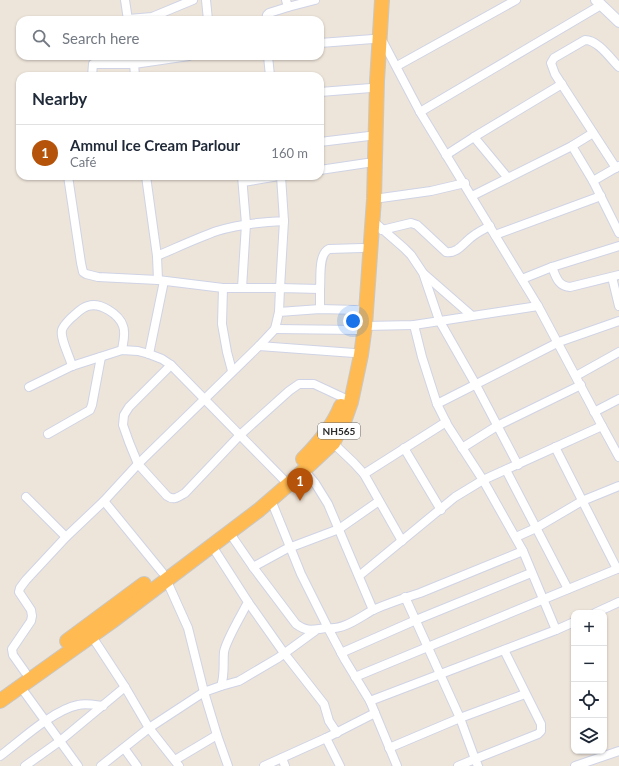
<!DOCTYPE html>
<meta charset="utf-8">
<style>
body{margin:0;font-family:Lato,sans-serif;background:#f2f2f3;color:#1f2937}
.controls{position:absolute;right:12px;bottom:12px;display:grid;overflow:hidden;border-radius:8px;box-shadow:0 1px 3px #0004}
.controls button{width:36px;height:36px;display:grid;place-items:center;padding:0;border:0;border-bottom:1px solid #e0e1e3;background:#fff;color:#1f2937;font:20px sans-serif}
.you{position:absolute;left:353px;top:321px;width:14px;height:14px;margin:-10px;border:3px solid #fff;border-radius:50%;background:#1a73e8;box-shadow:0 0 0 6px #1a73e833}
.badge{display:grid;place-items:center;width:26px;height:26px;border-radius:50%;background:#b45309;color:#fff;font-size:13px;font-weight:700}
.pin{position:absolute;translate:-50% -33px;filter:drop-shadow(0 1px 2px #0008)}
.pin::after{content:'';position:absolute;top:21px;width:14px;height:12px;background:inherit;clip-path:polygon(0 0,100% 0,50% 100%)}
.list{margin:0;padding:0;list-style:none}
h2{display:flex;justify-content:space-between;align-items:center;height:52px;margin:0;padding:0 16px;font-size:17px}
h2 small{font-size:13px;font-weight:400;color:#747a83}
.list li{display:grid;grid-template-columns:26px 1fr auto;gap:12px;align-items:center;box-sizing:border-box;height:56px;padding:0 16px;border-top:1px solid #e0e1e3}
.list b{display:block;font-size:15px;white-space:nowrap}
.list p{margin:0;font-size:13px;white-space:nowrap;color:#747a83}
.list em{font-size:13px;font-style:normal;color:#747a83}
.icon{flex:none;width:22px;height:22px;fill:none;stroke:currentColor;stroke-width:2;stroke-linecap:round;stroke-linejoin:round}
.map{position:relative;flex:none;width:619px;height:766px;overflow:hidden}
.search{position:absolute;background:#fff;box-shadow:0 1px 3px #0004;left:16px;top:16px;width:308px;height:44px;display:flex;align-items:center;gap:10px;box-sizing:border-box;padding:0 14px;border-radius:12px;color:#747a83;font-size:15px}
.panel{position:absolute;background:#fff;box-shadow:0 1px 3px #0004;left:16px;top:72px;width:308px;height:108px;border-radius:12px}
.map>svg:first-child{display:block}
</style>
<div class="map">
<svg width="619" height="766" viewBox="0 0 619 766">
<rect width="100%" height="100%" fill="#eee5da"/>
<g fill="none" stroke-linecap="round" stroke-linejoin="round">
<!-- minor casing -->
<g stroke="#cfd3e5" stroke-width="10">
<g id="minor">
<path d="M125,0L128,20"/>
<path d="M206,0L208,20"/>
<path d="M286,0L288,7L315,0"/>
<path d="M128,19L152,17L193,0"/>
<path d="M266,20L267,15L269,13L288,7"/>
<path d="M381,38L420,112L538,306L602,426L619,457"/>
<path d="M320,43L373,39"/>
<path d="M133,56L134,64L189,56"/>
<path d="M268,56L270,76"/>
<path d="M397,66L516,0"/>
<path d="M92,76L93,64H134L135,76"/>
<path d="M320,92L371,88"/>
<path d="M420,112L601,5"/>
<path d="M474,137L562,84"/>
<path d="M320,142L369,136"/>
<path d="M572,146L593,181L619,233"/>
<path d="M446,155L474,137L508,178"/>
<path d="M616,168L555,74L551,63L554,58L585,40C598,40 610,58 619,67"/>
<path d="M320,170L367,163"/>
<path d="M68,176L81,263L83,272L86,274L98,277L158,280L223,288"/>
<path d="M146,176L157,256C176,248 197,238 217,231C239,224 261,222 284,221L281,176"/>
<path d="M242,176L246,224L242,288H280L284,221"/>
<path d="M593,181L619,166"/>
<path d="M243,182L279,176"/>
<path d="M472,196L572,146L593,133"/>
<path d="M374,199L431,191L465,183"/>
<path d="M373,221L404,248L411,255L423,273L439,320L476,385L518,465"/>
<path d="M382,230L411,223L417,225L446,252C458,254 464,242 473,236C478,232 484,229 490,226"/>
<path d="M495,235L601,196"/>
<path d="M157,256L158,280"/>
<path d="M552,267C556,277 558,286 570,287L619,275"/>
<path d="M424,274L471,315"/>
<path d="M612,277L619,306"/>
<path d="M522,279L552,267L619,246"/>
<path d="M320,309V289"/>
<path d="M279,312L280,288L320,289C321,278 318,254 329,249L362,248"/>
<path d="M414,325L422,357L437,404L559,342L619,321"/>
<path d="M365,326L414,325L538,306"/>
<path d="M275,329L358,330"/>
<path d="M259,346L354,353"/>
<path d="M149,354L164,281"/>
<path d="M171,365L129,407L124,415L123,425L129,442L138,464L167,496C174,501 178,497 185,493L240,435L289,391L299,384H314L344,398"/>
<path d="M72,366C70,357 60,339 62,330C63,326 68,321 71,318C76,314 82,307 88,306C100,302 119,314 123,326C126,333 123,343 122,350"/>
<path d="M232,371L227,352L222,324L223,288H242"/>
<path d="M576,376L619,352"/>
<path d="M29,387L72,366L122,350L138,351L149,354L162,359L171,365L283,479"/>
<path d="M594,412L619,399"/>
<path d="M48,434L90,410L92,405L101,357"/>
<path d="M333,443L354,463L364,474L402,541"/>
<path d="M555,447L617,569L619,568"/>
<path d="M404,448L441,510"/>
<path d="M462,448L497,426L581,385"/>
<path d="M304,470L315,483L328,504L373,610"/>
<path d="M506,470L568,589"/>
<path d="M364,474L446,422"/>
<path d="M26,497L66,537"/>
<path d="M271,500L301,574L328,628C344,630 360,617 373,610C389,603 404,598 420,593L523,551"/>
<path d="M104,501L162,572"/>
<path d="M229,532L253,567L296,624C308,633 314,629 328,628L345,660L370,701L397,766"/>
<path d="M516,537L536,528L582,501L619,486"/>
<path d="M253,567L286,549L339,529L379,501"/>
<path d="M359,576L455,497L483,480L448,426L437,404"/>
<path d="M166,579L188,628L204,692L221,686C225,675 223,664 224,652C226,640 242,614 248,602L212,546"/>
<path d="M405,597L460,718L475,759L458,766"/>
<path d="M248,602L284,653L324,704L329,721L337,733"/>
<path d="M595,613L619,602"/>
<path d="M556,630L523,551L483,480L602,426"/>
<path d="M91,635L125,687L149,728L179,766"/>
<path d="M341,653L416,620L531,573"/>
<path d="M25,672L13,655L12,649L31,621L32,616L31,610L19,592L20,588L26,580L66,537L104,501L138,464L259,346L275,329L279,312L320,309L358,310"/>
<path d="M355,677L617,569"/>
<path d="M20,686L78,766"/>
<path d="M221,686L239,681L278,658L315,631"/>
<path d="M370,701L556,630L574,622"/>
<path d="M326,738L375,713"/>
<path d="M124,748L137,766"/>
<path d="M389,748L460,718L525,694"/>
<path d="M0,756C20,741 53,710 78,705C86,703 95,705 103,706"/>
<path d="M282,758L285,766"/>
<path d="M175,760L217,735"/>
<path d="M25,766L60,741L125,687"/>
<path d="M101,766L149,728L204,692L217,735L228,766"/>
<path d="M264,766L326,738L340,766"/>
<path d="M478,766L475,759L538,734L541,731V724L504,650"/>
<path d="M575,766L619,751"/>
</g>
</g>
<!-- tertiary casing -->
<g stroke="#cfd3e5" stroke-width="12">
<path id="tertiary" d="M596,0L619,22"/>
</g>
<!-- trunk casing -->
<g stroke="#c8c8c8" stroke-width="16">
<g id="trunk">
<path d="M303,459C318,444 333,426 341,406"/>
<path d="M67,641L144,584"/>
<path d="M0,701L111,622L259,510L289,484L333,443L345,419L351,402L361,355L365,326L374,199L377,81L382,0"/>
</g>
</g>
<!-- minor -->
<use href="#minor" stroke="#fff" stroke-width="8"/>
<!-- tertiary -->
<use href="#tertiary" stroke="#fff" stroke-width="10"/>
<!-- trunk -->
<use href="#trunk" stroke="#ffba51" stroke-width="14"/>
</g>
<g text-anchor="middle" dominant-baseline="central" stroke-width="3.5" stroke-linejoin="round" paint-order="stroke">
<!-- shield labels -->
<rect fill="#fff" stroke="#6a6a6a" stroke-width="1" x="318" y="423" width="42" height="16" rx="3"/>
<g font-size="10" font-weight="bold" fill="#2a2a2a">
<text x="339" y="431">NH565</text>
</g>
</g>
</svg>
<div class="controls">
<button>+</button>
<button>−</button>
<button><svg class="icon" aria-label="locate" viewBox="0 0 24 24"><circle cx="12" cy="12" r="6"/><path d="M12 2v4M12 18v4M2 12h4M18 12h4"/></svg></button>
<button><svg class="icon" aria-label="layers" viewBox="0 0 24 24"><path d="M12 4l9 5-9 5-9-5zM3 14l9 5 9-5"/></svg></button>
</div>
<div class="you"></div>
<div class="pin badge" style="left:300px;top:501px">1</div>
<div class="search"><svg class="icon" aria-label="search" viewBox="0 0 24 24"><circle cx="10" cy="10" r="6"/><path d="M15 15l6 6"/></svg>Search here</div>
<section class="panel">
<h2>Nearby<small></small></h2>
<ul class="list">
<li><span class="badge">1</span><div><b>Ammul Ice Cream Parlour</b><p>Café</p></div><em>160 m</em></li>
</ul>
</section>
</div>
